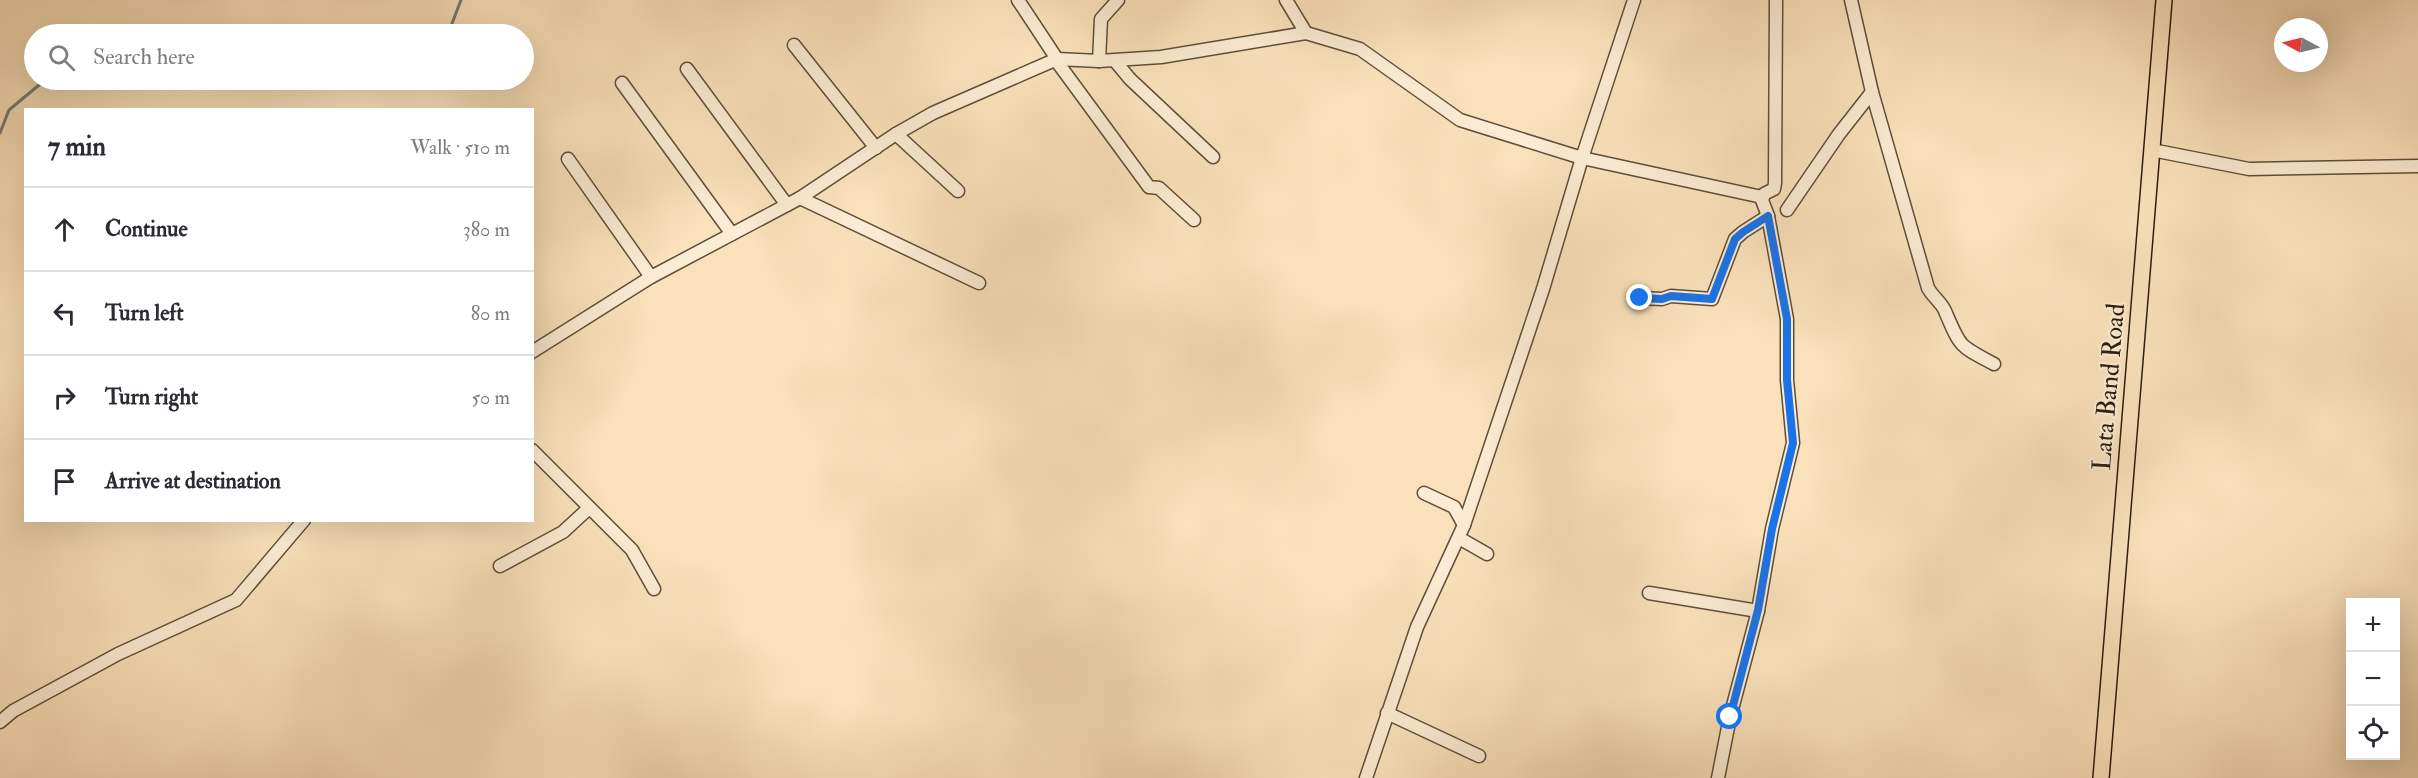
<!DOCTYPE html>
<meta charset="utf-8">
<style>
body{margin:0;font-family:"IM FELL Double Pica",serif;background:#f7f7f7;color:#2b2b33}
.controls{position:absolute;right:18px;bottom:18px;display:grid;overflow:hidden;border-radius:0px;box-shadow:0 6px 24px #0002}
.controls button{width:54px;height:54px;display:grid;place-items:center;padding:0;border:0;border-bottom:2px solid #e1e1e2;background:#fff;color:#2b2b33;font:30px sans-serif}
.compass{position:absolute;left:2274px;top:18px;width:54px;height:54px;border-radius:50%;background:#fff;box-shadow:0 6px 24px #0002;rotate:277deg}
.stop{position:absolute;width:18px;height:18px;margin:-14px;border:4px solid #1a73e8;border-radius:50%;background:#fff}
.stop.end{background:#1a73e8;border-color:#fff;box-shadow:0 2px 6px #0008}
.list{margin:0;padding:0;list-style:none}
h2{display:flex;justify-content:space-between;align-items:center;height:78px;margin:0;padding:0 24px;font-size:26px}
h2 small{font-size:20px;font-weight:400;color:#7c7c81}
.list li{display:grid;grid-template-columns:39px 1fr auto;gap:18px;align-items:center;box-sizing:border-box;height:84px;padding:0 24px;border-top:2px solid #e1e1e2}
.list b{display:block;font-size:22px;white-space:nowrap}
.list em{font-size:20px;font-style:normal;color:#7c7c81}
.icon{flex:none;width:33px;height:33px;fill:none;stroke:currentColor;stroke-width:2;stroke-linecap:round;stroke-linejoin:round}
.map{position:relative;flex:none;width:2418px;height:778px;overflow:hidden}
.search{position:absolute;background:#fff;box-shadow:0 6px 24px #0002;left:24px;top:24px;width:510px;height:66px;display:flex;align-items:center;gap:15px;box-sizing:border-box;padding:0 21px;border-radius:33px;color:#7c7c81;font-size:22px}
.panel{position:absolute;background:#fff;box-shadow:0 6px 24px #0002;left:24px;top:108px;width:510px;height:414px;border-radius:0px}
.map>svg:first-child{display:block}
</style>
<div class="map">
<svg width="2418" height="778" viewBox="0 0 2418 778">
<rect width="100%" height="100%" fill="#fae1bb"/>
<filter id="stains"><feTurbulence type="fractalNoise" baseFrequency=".00333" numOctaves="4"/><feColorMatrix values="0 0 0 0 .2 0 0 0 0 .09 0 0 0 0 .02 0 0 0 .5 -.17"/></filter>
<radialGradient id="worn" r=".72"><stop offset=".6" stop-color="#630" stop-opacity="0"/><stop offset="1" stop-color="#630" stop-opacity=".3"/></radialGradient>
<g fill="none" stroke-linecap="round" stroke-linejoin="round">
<!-- stream -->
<g stroke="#747c76" stroke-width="3">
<path d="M448,34L461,0"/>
<path d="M0,133L9,110L45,80"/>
</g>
<!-- minor casing -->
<g stroke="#5f4e39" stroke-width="15">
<g id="minor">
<path d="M1018,0L1057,59"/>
<path d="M1286,0L1306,33"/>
<path d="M1851,0L1872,92L1928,288C1932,296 1942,303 1945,311C1961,348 1958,345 1994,364"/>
<path d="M794,45L876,148"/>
<path d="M1055,59L1149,187L1159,188L1194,220"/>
<path d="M1099,61L1101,19L1118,0"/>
<path d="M1115,61L1130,79L1213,157"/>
<path d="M687,69L787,205"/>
<path d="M622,83L732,234"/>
<path d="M896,134L958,191"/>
<path d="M2152,150L2249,169L2418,166"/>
<path d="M568,159L651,277"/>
<path d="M800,198L979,283"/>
<path d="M1787,210L1839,134L1872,92"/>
<path d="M1640,298L1662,299L1671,296L1712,299L1735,239L1743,232L1768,216"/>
<path d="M532,352L651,277L800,198L896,134L933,113L1057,59L1099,61L1161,57L1306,33L1360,49L1460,120L1582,158L1762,197"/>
<path d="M532,450L632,550L654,589"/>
<path d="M1424,493L1454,507L1464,525"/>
<path d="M1459,538L1487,554"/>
<path d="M500,566L563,532L589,508"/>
<path d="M1649,593L1758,611"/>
<path d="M1387,713L1479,756"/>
<path d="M0,722L13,711L118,654L236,600L304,520"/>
<path d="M1366,778L1417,627L1464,525L1543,289L1582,158L1634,0"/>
<path d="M1718,778L1730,717L1758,611L1772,529L1793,443L1787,380V319L1768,216L1762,200L1764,194L1774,189L1775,183L1776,0"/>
</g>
</g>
<!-- major casing -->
<g stroke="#2b1d0e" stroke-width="18">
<path id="major" d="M2101,778L2164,0"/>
</g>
<!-- minor -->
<use href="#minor" stroke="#fcecd3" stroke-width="12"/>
<!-- major -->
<use href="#major" stroke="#fae1bb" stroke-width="15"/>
</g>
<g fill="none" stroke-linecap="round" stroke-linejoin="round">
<!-- route -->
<path stroke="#1a73e8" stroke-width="8" d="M1640,298L1662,299L1671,296L1712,299L1735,239L1743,232L1768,216L1787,319V380L1793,443L1772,529L1758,610L1730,717"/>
</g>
<g text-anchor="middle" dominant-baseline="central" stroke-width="4.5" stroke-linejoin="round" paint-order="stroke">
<!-- street labels -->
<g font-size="26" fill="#2b1d0e" stroke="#fcecd3">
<text transform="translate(2109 387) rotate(-85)">Lata Band Road</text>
</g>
</g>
<rect width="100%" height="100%" filter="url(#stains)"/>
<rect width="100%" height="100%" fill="url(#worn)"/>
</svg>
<div class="controls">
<button>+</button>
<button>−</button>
<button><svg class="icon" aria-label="locate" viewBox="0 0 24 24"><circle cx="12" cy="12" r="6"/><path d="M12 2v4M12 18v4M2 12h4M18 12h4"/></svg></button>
</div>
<svg class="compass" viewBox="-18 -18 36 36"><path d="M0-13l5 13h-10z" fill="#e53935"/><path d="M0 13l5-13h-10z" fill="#7c7c81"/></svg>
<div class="stop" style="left:1730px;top:717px"></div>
<div class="stop end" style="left:1640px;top:298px"></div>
<div class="search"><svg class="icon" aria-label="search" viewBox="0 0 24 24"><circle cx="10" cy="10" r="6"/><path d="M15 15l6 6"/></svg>Search here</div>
<section class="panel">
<h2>7 min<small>Walk · 510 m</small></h2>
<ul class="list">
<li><svg class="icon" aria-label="ahead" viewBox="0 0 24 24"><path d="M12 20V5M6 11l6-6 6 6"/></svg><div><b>Continue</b></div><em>380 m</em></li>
<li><svg class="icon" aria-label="left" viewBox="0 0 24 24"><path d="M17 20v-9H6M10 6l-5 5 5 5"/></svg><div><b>Turn left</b></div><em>80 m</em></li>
<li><svg class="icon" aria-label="right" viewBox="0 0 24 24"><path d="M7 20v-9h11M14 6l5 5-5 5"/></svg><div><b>Turn right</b></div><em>50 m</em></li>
<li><svg class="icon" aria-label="arrive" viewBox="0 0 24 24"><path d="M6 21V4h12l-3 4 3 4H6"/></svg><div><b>Arrive at destination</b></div></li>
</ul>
</section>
</div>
